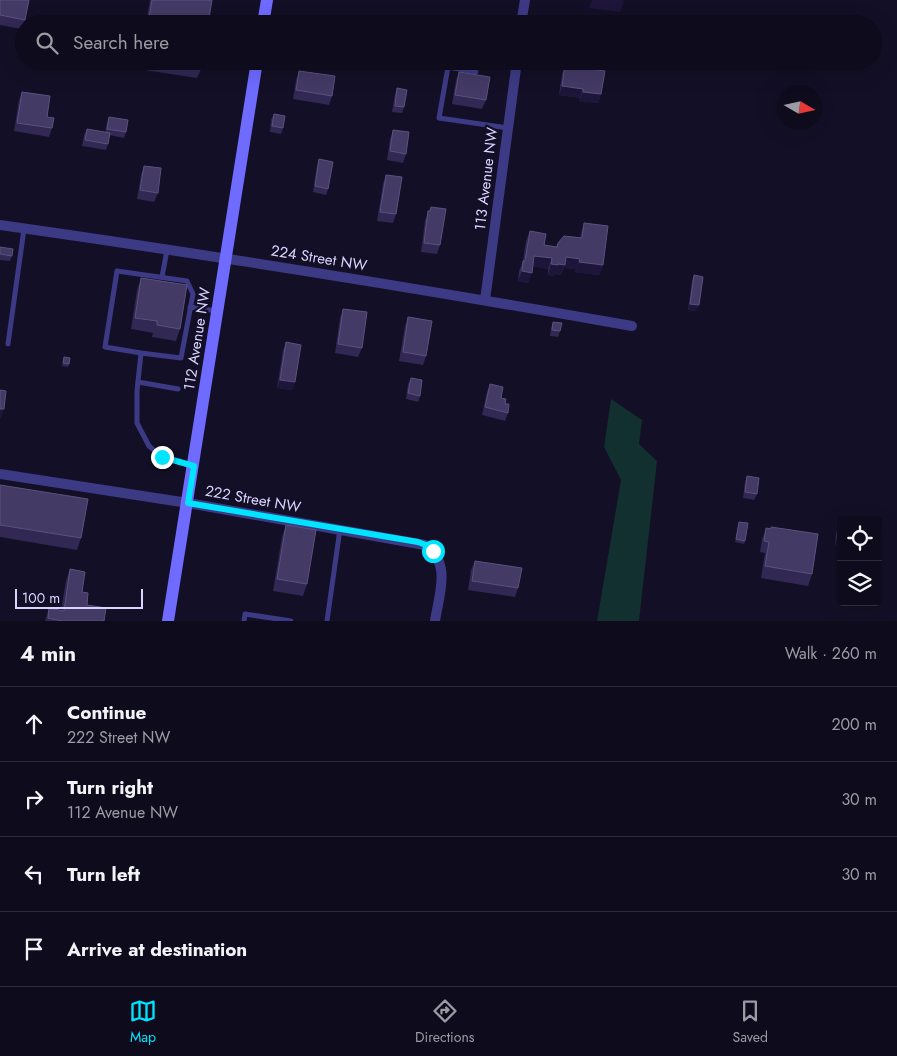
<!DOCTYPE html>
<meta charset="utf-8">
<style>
body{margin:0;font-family:Jost,sans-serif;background:#1c1929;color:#f1f3f6}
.controls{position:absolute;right:15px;bottom:15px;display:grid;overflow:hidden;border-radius:5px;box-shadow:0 5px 20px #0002}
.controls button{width:45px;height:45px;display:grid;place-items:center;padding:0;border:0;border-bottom:1px solid #2e2b3b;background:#0e0b1c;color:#f1f3f6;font:25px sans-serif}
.compass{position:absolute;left:777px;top:85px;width:45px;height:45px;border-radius:50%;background:#0e0b1c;box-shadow:0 5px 20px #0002;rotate:99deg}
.scale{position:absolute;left:15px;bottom:12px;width:128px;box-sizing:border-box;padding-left:5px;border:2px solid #d9d4ff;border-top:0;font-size:14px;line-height:18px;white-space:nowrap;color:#d9d4ff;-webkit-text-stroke:4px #130f26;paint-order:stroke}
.stop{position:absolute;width:15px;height:15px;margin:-11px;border:4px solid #00e5ff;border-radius:50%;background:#fff}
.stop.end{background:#00e5ff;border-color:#fff;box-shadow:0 1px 5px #0008}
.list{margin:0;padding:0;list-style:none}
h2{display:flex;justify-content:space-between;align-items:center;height:65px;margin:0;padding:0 20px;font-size:21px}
h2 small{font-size:16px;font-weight:400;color:#9b9ba3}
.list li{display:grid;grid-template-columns:32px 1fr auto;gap:15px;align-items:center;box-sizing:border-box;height:75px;padding:0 20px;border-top:1px solid #2e2b3b}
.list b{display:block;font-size:19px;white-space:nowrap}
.list p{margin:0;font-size:16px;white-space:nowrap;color:#9b9ba3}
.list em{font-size:16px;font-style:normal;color:#9b9ba3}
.icon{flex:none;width:28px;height:28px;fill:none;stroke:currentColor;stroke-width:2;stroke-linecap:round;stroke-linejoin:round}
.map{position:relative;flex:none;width:897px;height:621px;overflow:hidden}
.search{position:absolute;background:#0e0b1c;box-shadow:0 5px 20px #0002;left:15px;right:15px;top:15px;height:55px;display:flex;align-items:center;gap:12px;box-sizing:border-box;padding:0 18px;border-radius:28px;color:#9b9ba3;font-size:19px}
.sheet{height:365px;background:#0e0b1c}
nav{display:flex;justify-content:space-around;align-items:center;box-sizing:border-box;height:70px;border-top:1px solid #2e2b3b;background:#0e0b1c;font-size:14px;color:#9b9ba3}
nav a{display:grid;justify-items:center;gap:2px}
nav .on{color:#00e5ff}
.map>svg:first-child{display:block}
</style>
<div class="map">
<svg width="897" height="621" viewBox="0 0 897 621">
<rect width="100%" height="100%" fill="#130f26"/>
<!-- green -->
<path fill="#12302f" d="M611,399L642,420L639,444L657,461L639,621H597L621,480L604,447Z"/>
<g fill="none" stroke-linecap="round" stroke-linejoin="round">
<!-- lane -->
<g stroke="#3d3a85" stroke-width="5">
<path d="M476,72L448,67L439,118L508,128"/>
<path d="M162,277L167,250"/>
<path d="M190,307L217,311"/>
<path d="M8,344L24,229"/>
<path d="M141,353L105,347L117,271L187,281L193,294L181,358L141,353L137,391V423L149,446L162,457L193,466"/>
<path d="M138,382L178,389"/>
<path d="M244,621L245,614L291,621"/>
<path d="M327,621L340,529"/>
</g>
<!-- street -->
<g stroke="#3d3a85" stroke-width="10">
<path d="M521,24L525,0"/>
<path d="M0,225C211,255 422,289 632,326"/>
<path d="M485,300L517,61"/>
<path d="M0,474L188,503L425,545C452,563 439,594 435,621"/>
</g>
<!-- secondary -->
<g stroke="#6f6bff" stroke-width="12">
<path d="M263,24L267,0"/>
<path d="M168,621L257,61"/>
</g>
</g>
<!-- wall -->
<g fill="#312854">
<path d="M0,0L25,20L21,29L0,25Z"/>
<path d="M150,0H212L209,18L218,24H146Z"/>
<path d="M140,61H202V67L197,78L138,69Z"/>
<path d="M565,65L601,94L598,103L579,101L580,98L559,95L562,74Z"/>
<path d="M299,71L332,96L329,105L293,99L296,80Z"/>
<path d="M459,72L486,100L482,109L452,104L456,80Z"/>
<path d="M397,88L404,107L402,113L392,112L395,94Z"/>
<path d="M22,92L47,117L52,128L49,137L14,131L19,100Z"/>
<path d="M274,114L283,128L281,134L270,132L271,120Z"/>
<path d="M109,117L126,132L124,138L109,135L108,144L106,150L82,146L84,135L87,129L105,132L107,123Z"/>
<path d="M393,130L406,154L403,163L387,160L390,139Z"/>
<path d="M319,159L328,189L326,195L313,192L317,165Z"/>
<path d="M144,166L158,193L154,202L137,199L141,175Z"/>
<path d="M386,175L396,214L393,223L377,221L383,184Z"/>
<path d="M431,207L440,245L437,254L421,252L425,220Z"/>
<path d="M584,223L603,265L599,275L575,272L576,269L564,268L561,275L555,274L554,276L548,275V269L533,266L528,283L518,281L519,271L523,261L526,241L530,231L544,245L556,247L558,243L580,238L581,233Z"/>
<path d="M0,247L12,256L10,261L0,260Z"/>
<path d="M694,275L696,311L688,310L692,281Z"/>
<path d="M141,278L180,329L176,341L152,337L153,333L131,329L137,290Z"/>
<path d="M343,309L362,348L358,357L335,353L340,318Z"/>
<path d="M408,317L426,356L423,365L399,361L405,326Z"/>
<path d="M553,322L560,331L558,337L550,336L551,328Z"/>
<path d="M286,342L295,382L292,390L277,388L283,350Z"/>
<path d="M64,357L69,364L68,367L62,366Z"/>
<path d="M411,378L420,396L418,402L406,399L408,384Z"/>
<path d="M490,384L505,404L508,413L505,421L482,415L487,392Z"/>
<path d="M747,476L757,494L754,500L743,498L745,482Z"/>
<path d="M0,485L81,538L77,550L0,537Z"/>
<path d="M739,522L745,541L744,544L735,542Z"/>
<path d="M839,524H841V550L838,549V545L835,544L836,533Z"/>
<path d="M286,525L307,584L303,596L273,591L282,537Z"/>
<path d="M766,528L812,574L808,586L761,578L765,553L760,552L762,540Z"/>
<path d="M475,561L518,588L515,597L468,590L471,570Z"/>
<path d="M70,569L82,592L87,605L104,621H45L49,608L61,610L66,581Z"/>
</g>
<!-- shaded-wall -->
<g fill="#1d163a">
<path d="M592,0H620L624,1L620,12L589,8Z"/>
<path d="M562,86L583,89L580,98L559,95Z"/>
<path d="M583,92L601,94L598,103L579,101Z"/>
<path d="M534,256L552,258L548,269L531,266Z"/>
<path d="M566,257L580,259L576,269L564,268L561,275L555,274L554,276L548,275L551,264H558Z"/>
<path d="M579,262L603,265L599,275L575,272Z"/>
<path d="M522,271L532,273L528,283L518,281Z"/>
<path d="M690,304L699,305L696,311L688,310Z"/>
<path d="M280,380L295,382L292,390L277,388Z"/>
<path d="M0,409H4L1,418H0Z"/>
<path d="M838,535L841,536L838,545L835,544Z"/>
<path d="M841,541V550L838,549Z"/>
</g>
<!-- building -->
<g fill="#433a66" stroke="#5a527e">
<path d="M0,0H29L25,20L0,15Z"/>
<path d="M152,0H212L209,18L218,19V24H148Z"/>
<path d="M168,61H202V67Z"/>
<path d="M565,65L605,71L601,94L583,92V89L562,86Z"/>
<path d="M299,71L335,76L332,96L296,90Z"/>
<path d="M459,72L490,77L486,100L455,95Z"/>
<path d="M397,88L407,90L404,107L395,106Z"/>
<path d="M22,92L50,96L47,117L54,118L52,128L17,123Z"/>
<path d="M274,114L285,116L283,128L272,126Z"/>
<path d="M109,117L128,120L126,132L107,129Z"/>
<path d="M87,129L110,133L108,144L85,140Z"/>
<path d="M393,130L409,132L406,154L390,151Z"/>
<path d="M319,159L333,162L328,189L315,186Z"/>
<path d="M144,166L161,168L158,193L140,190Z"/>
<path d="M386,175L402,177L396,214L380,212Z"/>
<path d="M431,207L446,209L440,245L424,243L428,211H430Z"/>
<path d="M584,223L608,226L603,265L579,262L580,259L566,257L565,265L558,264V265L551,264L552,258L534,256L532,273L522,271L523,261H525L530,231L546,234L544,245L557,247L558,243L564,236L582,238Z"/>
<path d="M0,247L13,249L12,256L0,254Z"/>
<path d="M694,275L703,277L699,305L690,304Z"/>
<path d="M141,278L187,285L180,329L157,325V321L135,318Z"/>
<path d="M343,309L367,312L362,348L338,344Z"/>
<path d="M408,317L432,321L426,356L403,352Z"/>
<path d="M553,322L562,323L560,331L552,330Z"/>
<path d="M286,342L301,345L295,382L280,380Z"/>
<path d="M64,357L70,358L69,364L63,363Z"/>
<path d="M411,378L422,380L420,396L408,393Z"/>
<path d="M490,384L503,387L501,398L506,399L505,404H509L508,413L485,407Z"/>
<path d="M0,390L6,391L4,409H0Z"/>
<path d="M747,476L759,478L757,494L745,492Z"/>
<path d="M0,485L88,499L81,538L0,525Z"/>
<path d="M739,522L748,523L745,541L736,539Z"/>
<path d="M839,524H841V536L838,535Z"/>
<path d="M286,525L316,530L307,584L277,579Z"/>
<path d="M771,527L818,534L812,574L765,566L769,542L764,541L766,528L771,529Z"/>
<path d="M475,561L522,568L518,588L472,581Z"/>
<path d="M70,569L85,572L82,592L88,593L87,605L106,608L104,621H62L48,618L49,608L64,611Z"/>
</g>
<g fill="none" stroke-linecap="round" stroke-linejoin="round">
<!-- route -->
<path stroke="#00e5ff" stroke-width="6" d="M162,457L194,466L188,503L418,542L426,545L433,551"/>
</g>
<g text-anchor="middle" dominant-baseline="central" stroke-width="4.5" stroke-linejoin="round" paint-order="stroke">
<!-- street labels -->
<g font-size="15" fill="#d9d4ff" stroke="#130f26">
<text transform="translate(486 179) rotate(-83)">113 Avenue NW</text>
<text transform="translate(319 258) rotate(9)">224 Street NW</text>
<text transform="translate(197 339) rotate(-81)">112 Avenue NW</text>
<text transform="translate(253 499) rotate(10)">222 Street NW</text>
</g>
</g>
</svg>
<div class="controls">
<button><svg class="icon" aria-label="locate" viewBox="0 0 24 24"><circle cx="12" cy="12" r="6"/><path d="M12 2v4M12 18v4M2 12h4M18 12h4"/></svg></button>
<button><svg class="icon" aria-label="layers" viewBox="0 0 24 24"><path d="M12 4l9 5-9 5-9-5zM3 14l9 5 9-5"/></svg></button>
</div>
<svg class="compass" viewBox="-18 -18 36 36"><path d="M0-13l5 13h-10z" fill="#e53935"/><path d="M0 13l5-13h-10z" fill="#9b9ba3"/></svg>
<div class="scale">100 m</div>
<div class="stop" style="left:433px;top:551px"></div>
<div class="stop end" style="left:162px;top:457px"></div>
<div class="search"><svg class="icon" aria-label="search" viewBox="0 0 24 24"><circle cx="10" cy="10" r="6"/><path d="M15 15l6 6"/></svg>Search here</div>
</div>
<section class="sheet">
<h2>4 min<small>Walk · 260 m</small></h2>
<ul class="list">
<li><svg class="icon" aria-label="ahead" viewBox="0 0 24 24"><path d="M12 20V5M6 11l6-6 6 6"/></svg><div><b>Continue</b><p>222 Street NW</p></div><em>200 m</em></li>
<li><svg class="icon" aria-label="right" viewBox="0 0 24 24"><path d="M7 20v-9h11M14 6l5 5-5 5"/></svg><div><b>Turn right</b><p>112 Avenue NW</p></div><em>30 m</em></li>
<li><svg class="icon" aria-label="left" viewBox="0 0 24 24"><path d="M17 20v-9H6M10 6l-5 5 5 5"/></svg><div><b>Turn left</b></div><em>30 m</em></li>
<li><svg class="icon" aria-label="arrive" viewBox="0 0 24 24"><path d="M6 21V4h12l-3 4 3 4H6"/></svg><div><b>Arrive at destination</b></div></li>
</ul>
</section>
<nav>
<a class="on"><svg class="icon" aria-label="map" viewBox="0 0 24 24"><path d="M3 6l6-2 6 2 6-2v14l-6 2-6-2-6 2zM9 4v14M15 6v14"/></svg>Map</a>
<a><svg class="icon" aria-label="directions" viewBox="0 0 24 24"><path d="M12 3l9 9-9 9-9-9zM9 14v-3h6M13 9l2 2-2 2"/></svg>Directions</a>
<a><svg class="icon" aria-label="saved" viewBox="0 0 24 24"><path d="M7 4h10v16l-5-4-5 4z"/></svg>Saved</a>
</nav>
